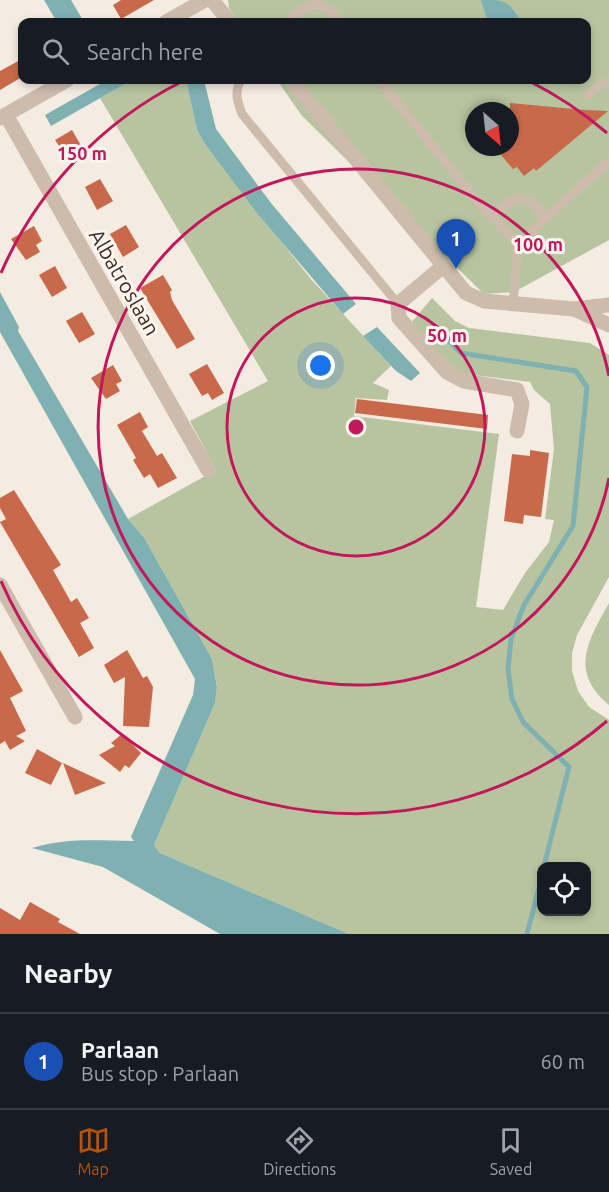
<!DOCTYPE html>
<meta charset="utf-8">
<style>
body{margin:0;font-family:Ubuntu,sans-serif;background:#20242c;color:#f1f3f6}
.controls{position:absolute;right:18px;bottom:18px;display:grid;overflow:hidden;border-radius:12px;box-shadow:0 3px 9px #0003}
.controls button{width:54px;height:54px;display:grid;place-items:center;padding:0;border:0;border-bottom:2px solid #363941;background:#171b24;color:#f1f3f6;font:30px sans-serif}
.compass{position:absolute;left:465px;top:102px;width:54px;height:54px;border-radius:50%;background:#171b24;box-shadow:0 3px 9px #0003;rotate:153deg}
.you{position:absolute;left:321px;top:366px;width:21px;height:21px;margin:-15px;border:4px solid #fff;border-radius:50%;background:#1a73e8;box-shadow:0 0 0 9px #1a73e833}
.badge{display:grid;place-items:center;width:39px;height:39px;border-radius:50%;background:#b45309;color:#fff;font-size:20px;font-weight:700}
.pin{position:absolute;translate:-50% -50px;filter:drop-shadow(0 2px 3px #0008)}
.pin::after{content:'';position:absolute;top:32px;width:21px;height:18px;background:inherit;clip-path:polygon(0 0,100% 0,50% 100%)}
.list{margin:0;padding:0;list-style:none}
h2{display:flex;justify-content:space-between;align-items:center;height:78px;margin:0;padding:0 24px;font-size:26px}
h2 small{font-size:20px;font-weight:400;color:#9ea1a6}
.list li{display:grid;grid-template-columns:39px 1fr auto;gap:18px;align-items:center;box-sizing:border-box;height:96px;padding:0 24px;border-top:2px solid #363941}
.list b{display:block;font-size:22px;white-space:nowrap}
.list p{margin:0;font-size:20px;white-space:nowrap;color:#9ea1a6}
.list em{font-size:20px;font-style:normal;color:#9ea1a6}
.icon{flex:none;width:33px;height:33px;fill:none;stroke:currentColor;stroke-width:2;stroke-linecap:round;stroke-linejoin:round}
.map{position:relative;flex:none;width:609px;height:934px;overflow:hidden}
.search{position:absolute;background:#171b24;box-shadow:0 3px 9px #0003;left:18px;right:18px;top:18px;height:66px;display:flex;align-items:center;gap:15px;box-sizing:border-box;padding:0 21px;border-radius:12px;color:#9ea1a6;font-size:22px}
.sheet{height:174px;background:#171b24}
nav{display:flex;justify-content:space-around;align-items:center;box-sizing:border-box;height:84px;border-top:2px solid #363941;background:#171b24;font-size:16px;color:#9ea1a6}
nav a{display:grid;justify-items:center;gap:3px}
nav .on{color:#b45309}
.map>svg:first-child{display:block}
</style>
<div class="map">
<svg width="609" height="934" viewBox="0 0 609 934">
<rect width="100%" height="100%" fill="#f4ebe1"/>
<!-- green -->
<g fill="#b8c4a0" fill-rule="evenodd">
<path d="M228,0H609V240L514,292L484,294L302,116L277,80H586V22H239L229,8ZM474,111H510V147H474Z"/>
<path d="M132,80H186L197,130L205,144L310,278L391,366L373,383L389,390L387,400L356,398L354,416L499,434L476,607L503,610L525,573L549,542L554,520L545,519L554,449L550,404L534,390L530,382L466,374L452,368L411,323L432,298L455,321L469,328L590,343L609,355V577L577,635L572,653V671L578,691L589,707L609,720V934H349L160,853L154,845L215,703L217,686L212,659L145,539L128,519L216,470L190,421L268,381L100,98ZM542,866H586V912H542Z"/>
<path d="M609,603V705C569,671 588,641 609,603Z"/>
</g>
<!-- water -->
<g fill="#7fb0b2">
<path d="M44,0H71L84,22H57Z"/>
<path d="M481,0C504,0 507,0 519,18L517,22H488Z"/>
<path d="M107,80H132L51,126L45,115Z"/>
<path d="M186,80H204L216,129L271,203L356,304L343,314L257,213L205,144L197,130Z"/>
<path d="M0,292L19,327L18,331L128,519L145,539L212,659L217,687L215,703L154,845L160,853L349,934H220L103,867L32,848C71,837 95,841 134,841L131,837L193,695L195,679L0,332Z"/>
<path d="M377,327L420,373L411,381L396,371L363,336Z"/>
</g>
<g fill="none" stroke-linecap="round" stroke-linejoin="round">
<!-- stream -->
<g stroke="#7fb0b2" stroke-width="5">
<path d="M442,334L461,353L576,371L587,387L573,526L524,605L511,639L508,669L512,699L523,722L569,767L544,866"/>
<path d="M527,934L542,877"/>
</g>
</g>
<!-- building -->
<g fill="#c8694b">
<path d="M121,0H154L121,19L113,5Z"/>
<path d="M22,59V77L0,90V71Z"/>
<path d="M510,103L585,110L608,111L536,171L534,168L524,176L517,167L513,169L494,147H510Z"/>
<path d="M72,130L86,154L71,163L55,140Z"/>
<path d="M100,179L113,201L97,210L85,187Z"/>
<path d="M126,225L139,247L123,257L110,234Z"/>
<path d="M34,226L42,241L36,245L40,252L26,260L11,239Z"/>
<path d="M55,266L67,288L52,297L39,275Z"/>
<path d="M163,275L172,290L170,292L172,300L195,339L177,349L140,288Z"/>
<path d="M82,312L95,334L79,343L66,321Z"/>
<path d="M207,364L224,393L212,400L208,393L202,396L189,374Z"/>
<path d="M113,365L122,381L116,384L120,391L106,399L91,378Z"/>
<path d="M357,399L488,415L487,429L355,413Z"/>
<path d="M140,412L148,427L142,431L157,456L162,453L177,478L158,488L150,474L144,478L133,460L136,458L117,425Z"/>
<path d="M530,450L549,453L541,517L524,515L523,524L504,521L512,454L530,456Z"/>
<path d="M14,490L61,565L53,570L71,602L77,598L89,618L80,623L94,648L79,657L0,522L6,519L0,508V498Z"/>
<path d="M0,650L23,691L10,698L26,731L16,736L25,741L10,750L5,741L0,744Z"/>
<path d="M127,650L143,678L147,676L153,687L149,727L123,726L125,677L114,683L104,665Z"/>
<path d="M122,734L141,753L129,768L125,765L120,772L99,755L115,746L111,743Z"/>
<path d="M37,749L62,763L51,785L25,773Z"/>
<path d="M63,763L106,783L75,795Z"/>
<path d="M30,902L60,919L58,922L80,934H0V908L20,920Z"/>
</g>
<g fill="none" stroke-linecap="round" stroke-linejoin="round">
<!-- service -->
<g stroke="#cdbbac" stroke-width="9">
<path d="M286,22L304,9L318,4L331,10L339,22"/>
<path d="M241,80C234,92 237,100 242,114L398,304"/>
<path d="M379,80L483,208L518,244"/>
<path d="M588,95L603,83L609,82"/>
<path d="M490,215L518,198L533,202L545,218"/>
<path d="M513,304L518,244L609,161"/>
</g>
<!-- minor -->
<g stroke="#cdbbac" stroke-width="15">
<path d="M212,0L230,22"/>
<path d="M166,22L205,0"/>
<path d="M291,80L466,293L484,301L574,309L609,305"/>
<path d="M6,115L208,470"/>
<path d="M0,118L67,80"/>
<path d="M442,267L398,304L399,318L447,372L464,381L517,390L522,404L517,431"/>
<path d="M574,309L609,325"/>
<path d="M0,585L75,717"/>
</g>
</g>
<!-- distance rings -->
<g fill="none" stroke="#c2185b" stroke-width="3">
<circle cx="356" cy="427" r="129"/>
<path d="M609 478A258 258 0 1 1 609 376"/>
<path d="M607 721A387 387 0 0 1 1 581M1 273A387 387 0 0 1 183 81M529 81A387 387 0 0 1 607 133"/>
</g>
<g text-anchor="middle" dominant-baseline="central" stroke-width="6" stroke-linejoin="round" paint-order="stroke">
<!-- street labels -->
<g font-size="21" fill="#3b302b" stroke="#fbf5ee">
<text transform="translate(125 282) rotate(60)">Albatroslaan</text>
</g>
</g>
<circle cx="356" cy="427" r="9" fill="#c2185b" stroke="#fbf5ee" stroke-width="3"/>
<g font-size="18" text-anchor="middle" font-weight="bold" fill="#c2185b" stroke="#fbf5ee" stroke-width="6" stroke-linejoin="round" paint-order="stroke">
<text x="82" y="160">150 m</text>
<text x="538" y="251">100 m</text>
<text x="447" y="342">50 m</text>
</g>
</svg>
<div class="controls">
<button><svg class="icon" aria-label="locate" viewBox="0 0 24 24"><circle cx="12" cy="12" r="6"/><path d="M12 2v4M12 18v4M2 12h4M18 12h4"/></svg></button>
</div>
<svg class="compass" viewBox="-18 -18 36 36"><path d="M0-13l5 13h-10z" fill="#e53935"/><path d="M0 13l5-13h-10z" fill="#9ea1a6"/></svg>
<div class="you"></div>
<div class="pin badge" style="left:456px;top:269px;background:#1a4fb4">1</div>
<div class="search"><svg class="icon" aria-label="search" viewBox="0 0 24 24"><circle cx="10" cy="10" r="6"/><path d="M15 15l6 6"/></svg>Search here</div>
</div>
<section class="sheet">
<h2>Nearby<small></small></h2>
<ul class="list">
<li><span class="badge" style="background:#1a4fb4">1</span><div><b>Parlaan</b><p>Bus stop · Parlaan</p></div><em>60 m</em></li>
</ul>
</section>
<nav>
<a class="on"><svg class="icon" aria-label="map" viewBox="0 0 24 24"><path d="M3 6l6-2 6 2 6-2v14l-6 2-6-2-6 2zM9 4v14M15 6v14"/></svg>Map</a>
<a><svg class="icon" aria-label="directions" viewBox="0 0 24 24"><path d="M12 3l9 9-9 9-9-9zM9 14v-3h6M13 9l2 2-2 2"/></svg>Directions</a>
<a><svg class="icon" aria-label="saved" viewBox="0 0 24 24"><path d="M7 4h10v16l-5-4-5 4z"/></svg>Saved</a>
</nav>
